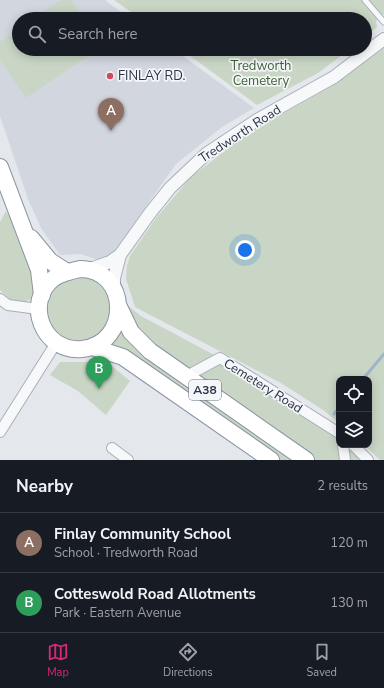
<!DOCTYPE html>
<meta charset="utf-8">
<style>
body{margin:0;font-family:"Nunito Sans",sans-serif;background:#242831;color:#f1f3f6}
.controls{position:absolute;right:12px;bottom:12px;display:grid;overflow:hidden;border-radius:8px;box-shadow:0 2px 10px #0003}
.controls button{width:36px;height:36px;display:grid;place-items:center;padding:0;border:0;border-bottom:1px solid #363941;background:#171b24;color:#f1f3f6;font:20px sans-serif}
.you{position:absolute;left:245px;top:250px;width:14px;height:14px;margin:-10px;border:3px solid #fff;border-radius:50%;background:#1a73e8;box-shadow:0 0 0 6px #1a73e833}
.badge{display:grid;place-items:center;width:26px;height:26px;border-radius:50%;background:#db2777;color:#fff;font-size:13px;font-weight:700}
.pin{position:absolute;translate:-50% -33px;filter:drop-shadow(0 1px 2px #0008)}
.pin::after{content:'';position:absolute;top:21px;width:14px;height:12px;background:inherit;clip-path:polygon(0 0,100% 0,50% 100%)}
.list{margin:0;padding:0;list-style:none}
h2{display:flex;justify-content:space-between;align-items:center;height:52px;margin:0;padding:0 16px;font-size:17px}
h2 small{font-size:13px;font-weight:400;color:#9ea1a6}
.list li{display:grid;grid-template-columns:26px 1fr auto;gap:12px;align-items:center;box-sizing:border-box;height:60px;padding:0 16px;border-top:1px solid #363941}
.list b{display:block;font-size:15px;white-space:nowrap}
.list p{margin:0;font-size:13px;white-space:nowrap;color:#9ea1a6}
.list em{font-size:13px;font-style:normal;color:#9ea1a6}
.icon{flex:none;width:22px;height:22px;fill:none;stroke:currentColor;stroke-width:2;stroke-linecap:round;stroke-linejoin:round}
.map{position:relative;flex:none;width:384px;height:460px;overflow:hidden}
.search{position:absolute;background:#171b24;box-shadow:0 2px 10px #0003;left:12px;right:12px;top:12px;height:44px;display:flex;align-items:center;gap:10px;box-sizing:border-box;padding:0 14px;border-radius:22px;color:#9ea1a6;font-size:15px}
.sheet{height:172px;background:#171b24}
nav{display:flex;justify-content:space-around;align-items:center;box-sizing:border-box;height:56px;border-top:1px solid #363941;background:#171b24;font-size:11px;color:#9ea1a6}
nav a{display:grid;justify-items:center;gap:2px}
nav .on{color:#db2777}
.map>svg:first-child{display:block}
</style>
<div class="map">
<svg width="384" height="460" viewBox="0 0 384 460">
<rect width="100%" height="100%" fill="#e4e7ec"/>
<!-- built -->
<path fill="#d2d6de" d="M0,0H105L130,19H19V49H173L254,108L222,127L176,164L106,263L81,254L60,255L41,228L28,199L0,116Z"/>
<!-- green -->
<g fill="#c9d6c5">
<path d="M61,0H71L84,19H33Z"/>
<path d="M114,0H384V14L376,21L377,27L365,37V19H141Z"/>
<path d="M19,29V49H98L26,98L0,60V42Z"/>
<path d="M384,48V460H380L364,445H369V379H339V423L323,410L281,383L135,307L126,279L127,265L130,256L156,218L191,177L234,144L279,116L329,88Z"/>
<path d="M181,49H350L318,73L257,105Z"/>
<path d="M6,211L30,254L37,290L32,298L25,302H19L9,299L0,290V222Z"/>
<path d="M71,275L93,276L118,298L141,316L220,358L339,433V445H353L368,460H271L152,378L74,344L53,332L47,321L45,309L53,287Z"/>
<path d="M60,362H107L130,381L106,415L78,391L50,375Z"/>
</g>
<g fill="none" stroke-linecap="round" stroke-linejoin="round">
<!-- stream -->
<g stroke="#9fb4cc" stroke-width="3">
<path d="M363,379L384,354"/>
<path d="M334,414L339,408"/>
</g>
<!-- service casing -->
<g stroke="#a9aeb7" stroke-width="7">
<path id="service" d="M365,0L384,22"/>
</g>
<!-- minor casing -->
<g stroke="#a9aeb7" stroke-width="12">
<g id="minor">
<path d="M0,299L8,305L38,309"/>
<path d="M185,377L220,358L339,433"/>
<path d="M0,432L56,343"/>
<path d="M343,445L345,460"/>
<path d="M353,445L368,460"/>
<path d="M112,448L128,460"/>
</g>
</g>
<!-- tertiary casing -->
<g stroke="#a9aeb7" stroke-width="14">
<g id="tertiary">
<path d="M90,269L110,262L120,255L150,213L170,188L206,154L257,120L334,77L384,39"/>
<path d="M114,288V278L120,255"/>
</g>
</g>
<!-- trunk casing -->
<g stroke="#8b94a3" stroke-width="18">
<g id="trunk">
<path d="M0,167L39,270L42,295"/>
<path d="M31,238L50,261L67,272"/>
<path d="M80,269C130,269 131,344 82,349C43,353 23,302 54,278C62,273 71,271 80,269Z"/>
<path d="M119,307L131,332L150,351L306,460"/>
<path d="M92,347L123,357L271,460"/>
</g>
</g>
<!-- service -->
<use href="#service" stroke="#f7f8fa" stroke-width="5"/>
<!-- minor -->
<use href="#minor" stroke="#f7f8fa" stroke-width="10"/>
<!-- tertiary -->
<use href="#tertiary" stroke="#f7f8fa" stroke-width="12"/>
<!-- trunk -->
<use href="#trunk" stroke="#fff" stroke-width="16"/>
</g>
<!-- markers -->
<circle fill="#d1495b" stroke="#f4f6f9" stroke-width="1.5" cx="110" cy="76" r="4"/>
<g text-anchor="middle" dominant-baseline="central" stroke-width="3.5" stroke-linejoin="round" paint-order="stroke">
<!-- shield labels -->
<rect fill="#f4f6f9" stroke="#676e7b" stroke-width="1" x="189" y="380" width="32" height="20" rx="3"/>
<g font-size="12" font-weight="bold" fill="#2b3445">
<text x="205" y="390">A38</text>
</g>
<!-- park labels -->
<g font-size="13" fill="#3f6138" stroke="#f4f6f9">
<text x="261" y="66">Tredworth<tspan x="261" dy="15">Cemetery</tspan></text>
</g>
<!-- poi labels -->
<g font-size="13" fill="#2b3445" stroke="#f4f6f9" text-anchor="start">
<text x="118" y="76">FINLAY RD.</text>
</g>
<!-- street labels -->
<g font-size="13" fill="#2b3445" stroke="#f4f6f9">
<text transform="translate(240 134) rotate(-33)">Tredworth Road</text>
<text transform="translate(263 386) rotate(32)">Cemetery Road</text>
</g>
</g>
</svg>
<div class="controls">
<button><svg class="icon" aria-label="locate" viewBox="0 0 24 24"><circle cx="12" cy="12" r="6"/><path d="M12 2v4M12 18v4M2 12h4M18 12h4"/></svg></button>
<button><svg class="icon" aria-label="layers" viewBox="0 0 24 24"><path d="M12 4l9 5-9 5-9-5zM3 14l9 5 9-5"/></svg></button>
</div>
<div class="you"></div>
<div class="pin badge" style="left:111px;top:131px;background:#8d6e63">A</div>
<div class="pin badge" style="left:99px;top:389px;background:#2e9e5b">B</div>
<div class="search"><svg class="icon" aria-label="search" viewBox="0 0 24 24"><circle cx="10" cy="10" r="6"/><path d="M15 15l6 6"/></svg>Search here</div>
</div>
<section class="sheet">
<h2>Nearby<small>2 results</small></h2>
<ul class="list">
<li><span class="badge" style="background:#8d6e63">A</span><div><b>Finlay Community School</b><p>School · Tredworth Road</p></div><em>120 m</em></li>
<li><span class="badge" style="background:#2e9e5b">B</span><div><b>Cotteswold Road Allotments</b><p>Park · Eastern Avenue</p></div><em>130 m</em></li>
</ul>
</section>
<nav>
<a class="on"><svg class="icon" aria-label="map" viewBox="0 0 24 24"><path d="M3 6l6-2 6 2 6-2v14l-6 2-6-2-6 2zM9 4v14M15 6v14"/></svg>Map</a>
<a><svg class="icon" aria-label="directions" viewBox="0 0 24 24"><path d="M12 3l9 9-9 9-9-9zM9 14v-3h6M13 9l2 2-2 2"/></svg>Directions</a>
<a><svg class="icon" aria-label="saved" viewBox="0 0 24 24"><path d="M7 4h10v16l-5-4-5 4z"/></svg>Saved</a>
</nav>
